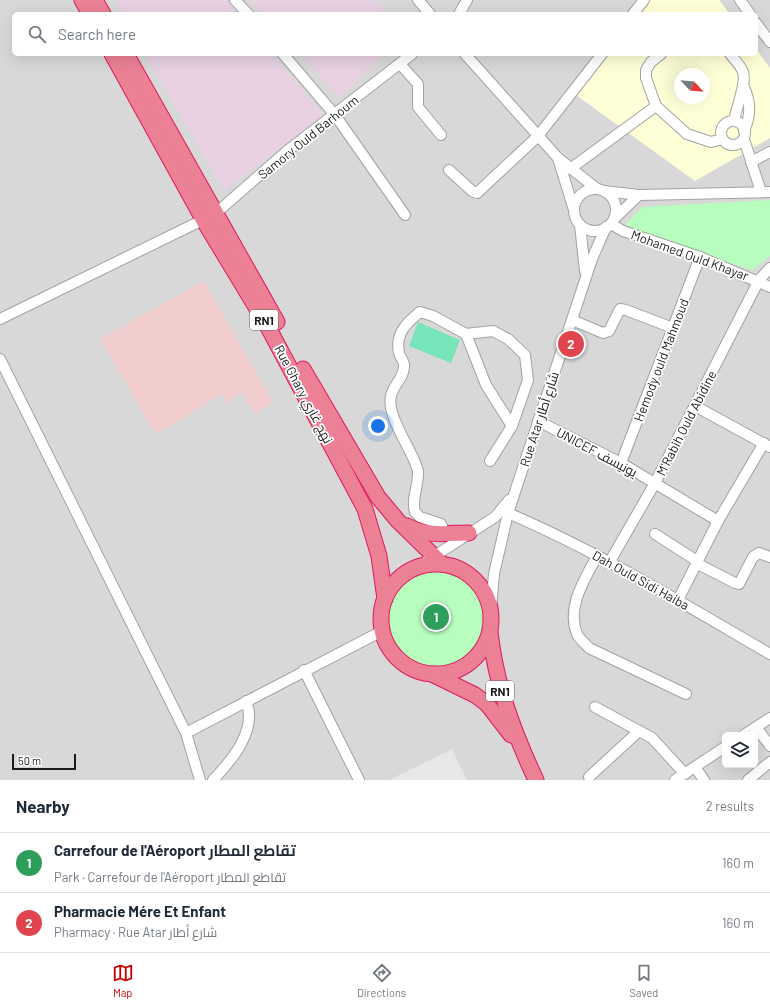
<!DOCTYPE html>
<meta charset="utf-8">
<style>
body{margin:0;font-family:Barlow,Cairo,sans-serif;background:#f2f2f3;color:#1f2937}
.controls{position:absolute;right:12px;bottom:12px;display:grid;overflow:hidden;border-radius:6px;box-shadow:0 4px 16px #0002}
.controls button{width:36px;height:36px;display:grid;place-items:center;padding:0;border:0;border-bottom:1px solid #e0e1e3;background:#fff;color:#1f2937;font:20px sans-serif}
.compass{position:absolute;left:674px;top:68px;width:36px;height:36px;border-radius:50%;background:#fff;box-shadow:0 4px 16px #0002;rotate:116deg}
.scale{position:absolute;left:12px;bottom:10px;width:64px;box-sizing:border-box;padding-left:4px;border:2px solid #1b1b1b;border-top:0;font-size:11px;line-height:14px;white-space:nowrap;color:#1b1b1b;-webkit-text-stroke:3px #fff;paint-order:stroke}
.you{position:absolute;left:378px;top:426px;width:14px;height:14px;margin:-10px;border:3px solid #fff;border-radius:50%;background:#1a73e8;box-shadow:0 0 0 6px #1a73e833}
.badge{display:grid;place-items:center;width:26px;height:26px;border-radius:50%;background:#c60000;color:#fff;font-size:13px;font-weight:700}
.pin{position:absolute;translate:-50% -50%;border:2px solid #fff;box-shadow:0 1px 4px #0006}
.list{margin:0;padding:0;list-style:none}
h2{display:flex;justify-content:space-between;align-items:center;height:52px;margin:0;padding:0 16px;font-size:17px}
h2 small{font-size:13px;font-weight:400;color:#747a83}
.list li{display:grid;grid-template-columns:26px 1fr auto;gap:12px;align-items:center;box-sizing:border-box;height:60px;padding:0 16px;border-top:1px solid #e0e1e3}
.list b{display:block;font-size:15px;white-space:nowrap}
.list p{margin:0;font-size:13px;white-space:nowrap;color:#747a83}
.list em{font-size:13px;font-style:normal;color:#747a83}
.icon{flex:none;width:22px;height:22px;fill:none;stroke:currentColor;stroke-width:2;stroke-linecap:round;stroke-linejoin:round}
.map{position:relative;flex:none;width:770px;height:780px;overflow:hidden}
.search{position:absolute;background:#fff;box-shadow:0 4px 16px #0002;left:12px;right:12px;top:12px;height:44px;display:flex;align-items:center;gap:10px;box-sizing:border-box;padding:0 14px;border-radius:6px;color:#747a83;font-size:15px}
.sheet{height:172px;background:#fff}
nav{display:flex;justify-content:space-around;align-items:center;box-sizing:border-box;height:56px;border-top:1px solid #e0e1e3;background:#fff;font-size:11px;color:#747a83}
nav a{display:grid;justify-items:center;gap:2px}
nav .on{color:#c60000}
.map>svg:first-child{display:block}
</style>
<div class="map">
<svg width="770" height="780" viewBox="0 0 770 780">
<rect width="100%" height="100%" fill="#eee9e0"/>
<!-- residential -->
<path fill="#d9d8d8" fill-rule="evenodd" d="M0,0H770V780H0ZM14,14H756V54H14ZM680,74H704V98H680ZM725,735H755V765H725Z"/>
<!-- commercial -->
<path fill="#f1cecd" d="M204,281L273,402L255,414L242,392L227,403L222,394L156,434L100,339Z"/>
<!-- industrial -->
<g fill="#e7d1e3">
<path d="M115,0H226L238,14H123Z"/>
<path d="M251,0H376L389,14H263Z"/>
<path d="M145,54H272L324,115L224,191Z"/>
<path d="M300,54H384L339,98Z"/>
</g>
<!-- education -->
<g fill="#ffffd7" fill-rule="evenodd">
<path d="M647,0H719L730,14H637Z"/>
<path d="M756,49L770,68V138L695,181L576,95L607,54H756ZM680,74H704V98H680Z"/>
</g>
<!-- park -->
<g fill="#b7fdbd">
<path d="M770,200V256L752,270L629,232L626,224L642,207Z"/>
<circle cx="436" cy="617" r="50"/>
</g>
<!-- pitch -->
<path fill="#77e4ba" d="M418,322L460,340L451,363L409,346Z"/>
<!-- parking -->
<path fill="#e7e7e7" d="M452,749L467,780H389Z"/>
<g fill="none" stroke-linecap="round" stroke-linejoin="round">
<!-- minor casing -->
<g stroke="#a2a2a2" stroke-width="12">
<g id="minor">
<path d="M235,0L248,14"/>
<path d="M418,0L430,14"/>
<path d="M740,0L750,14"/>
<path d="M459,14L467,0"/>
<path d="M633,14L644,0"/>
<path d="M756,23L770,42"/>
<path d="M283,54L335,115L405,215"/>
<path d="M465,54L558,158L597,189"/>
<path d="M661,54L651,62L646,70V78L656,106L687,134L711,142L722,139"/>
<path d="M730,54C734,59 741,66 743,72C747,82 736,109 734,121"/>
<path d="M400,64L418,84V107L441,135"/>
<path d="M744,87C751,103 751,115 744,131"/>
<circle cx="733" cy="133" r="12"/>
<path d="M744,139L761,192"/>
<path d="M558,158L574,210"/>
<path d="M751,162L770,152"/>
<path d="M570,169L656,106"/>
<path d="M449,170L472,191L477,193L538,136L602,54"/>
<circle cx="595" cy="210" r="21"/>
<path d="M604,191L639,195L770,192"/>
<path d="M614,219L639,195"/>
<path d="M611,224L623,231L700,257L770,287"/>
<path d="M580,225L585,271"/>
<path d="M0,319L215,214L287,151L412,54"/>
<path d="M572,320L603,333L609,331L620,309L626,310L673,328"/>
<path d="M466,334L486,385L512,426"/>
<path d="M0,359L186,733L200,780"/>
<path d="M695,406L770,447"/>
<path d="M538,421L621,463L718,521"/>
<path d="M621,463L700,257"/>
<path d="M508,513C599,552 684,604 770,654"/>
<path d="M655,534L697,561"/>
<path d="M446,535L441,524L420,517L415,512C411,498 419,485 418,471C413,450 386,417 391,396C393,385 405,377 404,365C404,361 400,357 399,353C395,334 406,323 420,312L433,316L466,334L493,331L508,339L525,355L528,380L512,426L490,461"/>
<path d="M597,556C585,579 566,607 577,634C579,639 586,644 589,648L686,694"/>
<path d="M609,563L655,483L759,280L770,268"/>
<path d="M696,563L735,583L739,584L753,557L759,553L770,557"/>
<path d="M419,566L495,517L509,500"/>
<path d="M678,600L718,521L764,443"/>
<path d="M491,608L494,574L508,513L592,259L606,227"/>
<path d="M304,670L359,780"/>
<path d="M595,707L652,738L685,774"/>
<path d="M756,727L770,746"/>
<path d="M186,733L382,631"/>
<path d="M744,735L770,718"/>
<path d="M695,767L704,780"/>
<path d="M589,777L639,731"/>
<path d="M213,780C232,760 258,730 246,701"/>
<path d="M675,780L725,747"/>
<path d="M748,780L770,762"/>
</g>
</g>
<!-- highway casing -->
<g stroke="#e1175c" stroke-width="17">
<g id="highway">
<path d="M82,0L90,14"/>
<path d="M95,0L103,14"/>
<path d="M112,54L204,221L268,327L365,509L379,556L385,599"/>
<path d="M126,54L277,322"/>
<path d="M303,369L378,497L398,521L442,564"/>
<path d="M407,526C428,537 447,533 469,533"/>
<circle cx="436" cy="619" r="55"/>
<path d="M490,632C496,685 513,731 536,780"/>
<path d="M432,674L475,695L487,704L511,735"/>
</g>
</g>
<!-- minor -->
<use href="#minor" stroke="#fff" stroke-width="10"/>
<!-- highway -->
<use href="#highway" stroke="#ec8094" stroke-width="15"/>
</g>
<g text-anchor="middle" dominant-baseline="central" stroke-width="3.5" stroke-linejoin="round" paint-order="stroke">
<!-- shield labels -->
<g fill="#fff" stroke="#5f5f5f" stroke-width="1">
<rect x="250" y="310" width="28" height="20" rx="3"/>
<rect x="486" y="681" width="28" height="20" rx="3"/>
</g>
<g font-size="12" font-weight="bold" fill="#1b1b1b">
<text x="264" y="320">RN1</text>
<text x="500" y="691">RN1</text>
</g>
<!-- street labels -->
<g font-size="13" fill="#1b1b1b" stroke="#fff">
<text transform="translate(308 137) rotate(-39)">Samory Ould Barhoum</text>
<text transform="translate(690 255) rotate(20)">Mohamed Ould Khayar</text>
<text transform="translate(661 360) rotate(-69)">Hemody ould Mahmoud</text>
<text transform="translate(304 394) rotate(62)">Rue Ghary نهج غاري</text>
<text transform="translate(539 419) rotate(-72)">Rue Atar شارع أطار</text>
<text transform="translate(686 423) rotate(-63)">M'Rabih Ould Abidine</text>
<text transform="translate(597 452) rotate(28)">UNICEF يونيسف</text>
<text transform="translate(641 580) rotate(29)">Dah Ould Sidi Haiba</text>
</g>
</g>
</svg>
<div class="controls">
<button><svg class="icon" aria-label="layers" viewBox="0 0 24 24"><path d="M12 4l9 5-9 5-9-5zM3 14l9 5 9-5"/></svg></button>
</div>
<svg class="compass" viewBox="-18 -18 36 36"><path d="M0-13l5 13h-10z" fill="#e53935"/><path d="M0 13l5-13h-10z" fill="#747a83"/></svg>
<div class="scale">50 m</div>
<div class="you"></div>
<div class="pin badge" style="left:436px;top:617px;background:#2e9e5b">1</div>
<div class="pin badge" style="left:571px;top:344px;background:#e0444e">2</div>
<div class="search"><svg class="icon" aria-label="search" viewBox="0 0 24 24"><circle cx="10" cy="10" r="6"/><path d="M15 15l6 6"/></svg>Search here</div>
</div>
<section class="sheet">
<h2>Nearby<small>2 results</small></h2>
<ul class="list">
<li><span class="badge" style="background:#2e9e5b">1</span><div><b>Carrefour de l'Aéroport تقاطع المطار</b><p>Park · Carrefour de l'Aéroport تقاطع المطار</p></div><em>160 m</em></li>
<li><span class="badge" style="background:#e0444e">2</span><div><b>Pharmacie Mére Et Enfant</b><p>Pharmacy · Rue Atar شارع أطار</p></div><em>160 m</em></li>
</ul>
</section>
<nav>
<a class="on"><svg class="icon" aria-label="map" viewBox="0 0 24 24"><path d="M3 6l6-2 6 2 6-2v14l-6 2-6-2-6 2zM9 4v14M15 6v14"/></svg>Map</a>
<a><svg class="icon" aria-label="directions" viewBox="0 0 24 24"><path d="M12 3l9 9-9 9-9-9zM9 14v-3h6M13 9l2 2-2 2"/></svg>Directions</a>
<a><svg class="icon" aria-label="saved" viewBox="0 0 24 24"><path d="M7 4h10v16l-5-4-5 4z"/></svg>Saved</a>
</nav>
